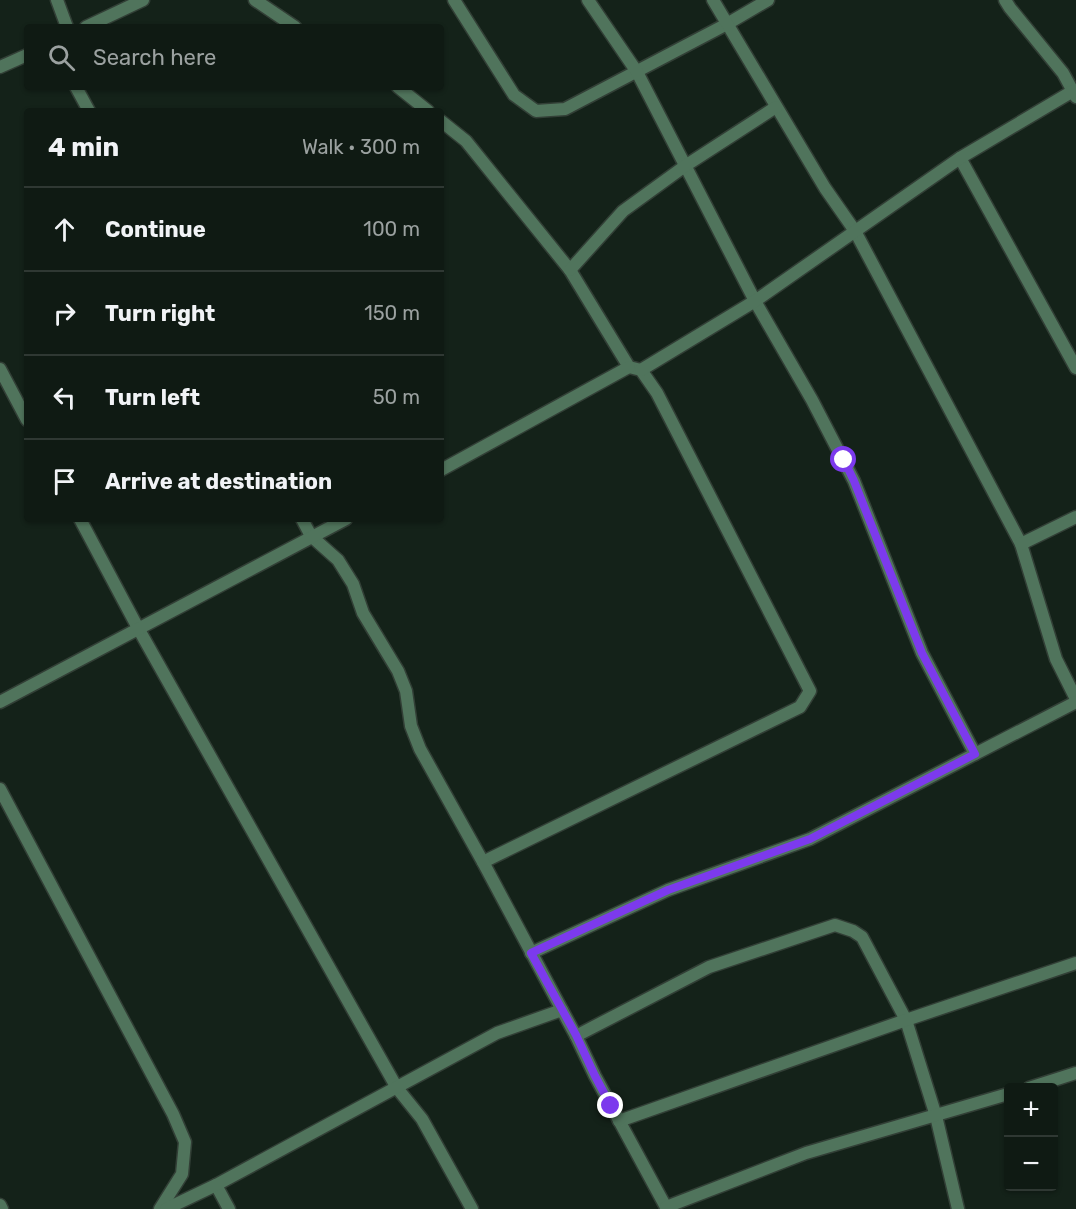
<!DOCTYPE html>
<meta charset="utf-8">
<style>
body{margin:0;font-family:Rubik,sans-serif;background:#18231c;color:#f1f3f6}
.controls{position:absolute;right:18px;bottom:18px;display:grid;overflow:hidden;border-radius:6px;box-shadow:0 2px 4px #0004}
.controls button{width:54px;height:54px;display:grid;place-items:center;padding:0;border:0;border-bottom:2px solid #2f3833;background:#0f1a13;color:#f1f3f6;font:30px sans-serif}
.stop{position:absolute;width:18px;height:18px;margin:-14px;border:4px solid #7c3aed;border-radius:50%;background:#fff}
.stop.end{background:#7c3aed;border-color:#fff;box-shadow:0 2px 6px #0008}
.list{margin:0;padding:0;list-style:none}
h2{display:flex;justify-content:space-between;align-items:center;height:78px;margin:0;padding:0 24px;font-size:26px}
h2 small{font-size:20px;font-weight:400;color:#9ba1a0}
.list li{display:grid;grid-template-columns:39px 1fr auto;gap:18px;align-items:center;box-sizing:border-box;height:84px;padding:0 24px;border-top:2px solid #2f3833}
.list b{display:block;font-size:22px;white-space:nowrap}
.list em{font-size:20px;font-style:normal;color:#9ba1a0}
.icon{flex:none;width:33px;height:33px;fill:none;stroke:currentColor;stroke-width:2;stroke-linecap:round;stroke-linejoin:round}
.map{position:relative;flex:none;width:1076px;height:1209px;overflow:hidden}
.search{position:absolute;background:#0f1a13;box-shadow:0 2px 4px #0004;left:24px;top:24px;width:420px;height:66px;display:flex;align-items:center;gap:15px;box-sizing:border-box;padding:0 21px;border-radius:6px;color:#9ba1a0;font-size:22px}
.panel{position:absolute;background:#0f1a13;box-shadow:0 2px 4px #0004;left:24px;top:108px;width:420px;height:414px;border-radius:6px}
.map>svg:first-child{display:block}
</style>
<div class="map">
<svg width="1076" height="1209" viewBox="0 0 1076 1209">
<rect width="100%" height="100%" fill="#142219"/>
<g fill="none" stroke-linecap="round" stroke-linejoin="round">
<!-- street casing -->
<g stroke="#323f36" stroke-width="15">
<g id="street">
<path d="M57,0L67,27"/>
<path d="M255,0L295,27"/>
<path d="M454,0L514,95L536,111L565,109L727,24L768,0"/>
<path d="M588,0L637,72L755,301L812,400L854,481L922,653L975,754"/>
<path d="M713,0L825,188L855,231L1021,544L1056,659L1076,699"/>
<path d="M1005,0L1010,8L1063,73L1076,97"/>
<path d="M86,27L143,0"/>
<path d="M0,67L27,55"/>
<path d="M76,87L89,111"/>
<path d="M398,87L428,111"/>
<path d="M441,121L466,141L570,270L629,367L641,370L657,393L810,691L800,707L483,862"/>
<path d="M960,158L1076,368"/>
<path d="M570,270L623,211L685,166L776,107"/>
<path d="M0,369L27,420"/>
<path d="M641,370L755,301L960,158L1073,91"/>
<path d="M441,470L629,367"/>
<path d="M80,519L138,628L397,1088L422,1119L472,1209"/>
<path d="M302,519L311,536L338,560L353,584L363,613L398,671L406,691L411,726L420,749L483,862L562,1010L576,1036L595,1076L667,1209"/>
<path d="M1021,544L1076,517"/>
<path d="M0,702L346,519"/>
<path d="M0,789L173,1114L185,1142L182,1174L160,1209"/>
<path d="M531,953L668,890L810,839L1076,702"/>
<path d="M576,1036L709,967L835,925L853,931L862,937L906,1020L936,1116L958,1209"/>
<path d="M1029,1088L1076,1073"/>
<path d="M619,1121L906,1020L1076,963"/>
<path d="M216,1185L229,1209"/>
<path d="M0,1205L2,1209"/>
<path d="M666,1207L806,1153L1008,1094"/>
<path d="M166,1209L216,1185L497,1033L562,1010"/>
</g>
</g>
<!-- street -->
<use href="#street" stroke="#50745c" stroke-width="12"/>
</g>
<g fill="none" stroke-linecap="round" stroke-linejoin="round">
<!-- route -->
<path stroke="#7c3aed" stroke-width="8" d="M611,1106L595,1076L576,1035L531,953L668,890L810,839L975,754L922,653L854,481L844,460"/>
</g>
</svg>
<div class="controls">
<button>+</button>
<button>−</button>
</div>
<div class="stop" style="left:844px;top:460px"></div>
<div class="stop end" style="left:611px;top:1106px"></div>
<div class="search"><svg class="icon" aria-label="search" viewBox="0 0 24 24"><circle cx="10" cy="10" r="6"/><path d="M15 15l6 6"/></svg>Search here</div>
<section class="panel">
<h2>4 min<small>Walk · 300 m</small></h2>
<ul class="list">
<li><svg class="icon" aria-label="ahead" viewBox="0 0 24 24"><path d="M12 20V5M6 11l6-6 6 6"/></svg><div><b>Continue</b></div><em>100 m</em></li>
<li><svg class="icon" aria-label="right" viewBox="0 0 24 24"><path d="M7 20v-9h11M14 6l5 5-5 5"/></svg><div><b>Turn right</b></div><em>150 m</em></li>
<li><svg class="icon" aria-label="left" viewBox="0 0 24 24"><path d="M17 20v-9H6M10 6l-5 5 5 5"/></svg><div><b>Turn left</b></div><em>50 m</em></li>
<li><svg class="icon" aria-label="arrive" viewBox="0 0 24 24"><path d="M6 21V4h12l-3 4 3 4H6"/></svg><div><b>Arrive at destination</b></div></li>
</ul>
</section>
</div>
